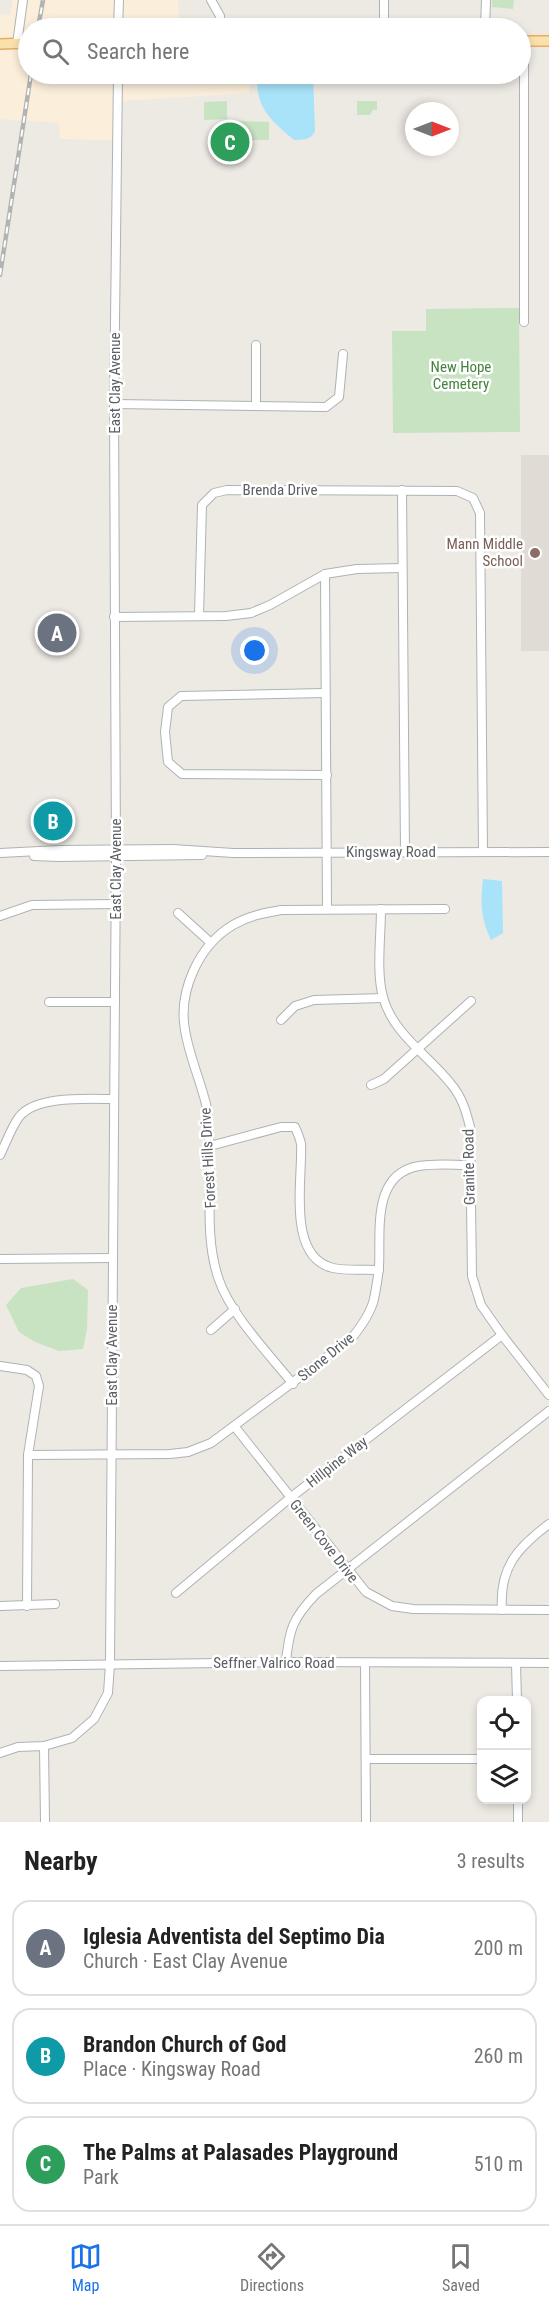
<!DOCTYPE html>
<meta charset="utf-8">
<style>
body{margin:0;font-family:"Roboto Condensed",sans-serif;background:#f6f6f6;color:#222}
.controls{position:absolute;right:18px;bottom:18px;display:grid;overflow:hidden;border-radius:12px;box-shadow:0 3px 9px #0003}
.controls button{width:54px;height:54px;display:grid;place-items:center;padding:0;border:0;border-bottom:2px solid #e0e0e0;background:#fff;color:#222;font:30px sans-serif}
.compass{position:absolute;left:405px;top:102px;width:54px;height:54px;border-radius:50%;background:#fff;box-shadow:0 3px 9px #0003;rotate:90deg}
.you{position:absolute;left:255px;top:651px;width:21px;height:21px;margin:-15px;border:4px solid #fff;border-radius:50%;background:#1a73e8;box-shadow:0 0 0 9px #1a73e833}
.badge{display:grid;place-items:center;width:39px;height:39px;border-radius:50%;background:#1a73e8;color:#fff;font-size:20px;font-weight:700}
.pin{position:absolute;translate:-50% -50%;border:3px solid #fff;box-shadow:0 2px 6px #0006}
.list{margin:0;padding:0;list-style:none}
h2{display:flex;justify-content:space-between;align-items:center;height:78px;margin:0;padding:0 24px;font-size:26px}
h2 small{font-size:20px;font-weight:400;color:#767676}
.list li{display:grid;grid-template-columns:39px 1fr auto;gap:18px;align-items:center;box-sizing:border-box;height:96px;margin:0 12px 12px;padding:0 12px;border:2px solid #e0e0e0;border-radius:18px}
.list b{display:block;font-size:22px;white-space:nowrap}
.list p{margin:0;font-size:20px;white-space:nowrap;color:#767676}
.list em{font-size:20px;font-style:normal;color:#767676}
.icon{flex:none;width:33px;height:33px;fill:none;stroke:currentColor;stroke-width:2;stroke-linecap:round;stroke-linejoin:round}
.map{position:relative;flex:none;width:549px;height:1822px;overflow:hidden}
.search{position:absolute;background:#fff;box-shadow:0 3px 9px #0003;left:18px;right:18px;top:18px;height:66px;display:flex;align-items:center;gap:15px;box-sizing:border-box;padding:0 21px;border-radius:33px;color:#767676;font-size:22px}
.sheet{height:402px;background:#fff}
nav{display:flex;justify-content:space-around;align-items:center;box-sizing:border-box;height:84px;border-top:2px solid #e0e0e0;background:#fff;font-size:16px;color:#767676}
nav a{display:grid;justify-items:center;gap:3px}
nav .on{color:#1a73e8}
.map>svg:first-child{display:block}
</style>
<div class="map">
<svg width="549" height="1822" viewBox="0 0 549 1822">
<rect width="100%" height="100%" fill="#edeae4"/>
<!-- commercial -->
<g fill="#fbeedb">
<path d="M13,0H19L13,40H0V14L10,15Z"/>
<path d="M27,0H115L114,28H28V40H21Z"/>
<path d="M123,0H178L179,28H122Z"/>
<path d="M0,47H28V74H114V140L60,139L59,123L0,119Z"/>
<path d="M122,74H250L249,93L122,101Z"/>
</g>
<!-- education -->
<rect fill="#e0dbd5" x="521" y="455" width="28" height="196"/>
<!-- green -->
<g fill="#c7e3c2">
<path d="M492,0H514L513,9L492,7Z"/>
<path d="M227,101V119L204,120V102Z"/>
<path d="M357,101H377V110H373L370,115H357Z"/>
<path d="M238,121L269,122V140H238Z"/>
<rect x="225" y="133" width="11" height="19"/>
<path d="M519,308L520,432L393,433L392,331H426V309Z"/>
<path d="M73,1279L88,1290L87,1329L83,1349L59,1351L35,1342L19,1332L6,1305L21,1288Z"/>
</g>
<!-- water -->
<g fill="#a8e3f9">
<path d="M257,74H313L315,131C311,140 303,140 294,140C269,119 256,108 257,74Z"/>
<path d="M483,879L502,881L503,933L491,940C481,920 480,902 483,879Z"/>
</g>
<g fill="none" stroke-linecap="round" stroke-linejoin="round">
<!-- minor casing -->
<g stroke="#afb2b5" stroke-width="10">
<g id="minor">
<path d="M211,0L220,16L219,28"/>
<path d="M118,28L119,0"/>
<path d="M384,28V0"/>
<path d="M485,28L486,0"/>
<path d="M17,44L23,0"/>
<path d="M524,322V41"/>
<path d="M114,404L326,407L339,397L343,354"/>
<path d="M256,406V345"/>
<path d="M402,490L405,852"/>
<path d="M325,574L327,909"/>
<path d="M199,616L202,505L214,493L227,490L457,491L473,498L480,513L483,852"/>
<path d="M114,617L226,616L251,613L270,605L325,574L357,569L402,568"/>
<path d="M324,693L181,696L168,707L165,732L168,762L182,774L327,775"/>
<path d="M0,853L59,850L173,849L233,853L549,852"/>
<path d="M34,856L59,857L202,855"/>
<path d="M381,909C381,936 376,972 383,997C393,1034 429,1056 451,1084C462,1097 466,1111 470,1127L472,1276L481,1305L502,1335L549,1395"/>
<path d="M178,913L211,943"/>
<path d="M0,916L32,905L116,904"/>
<path d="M49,1002H115"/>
<path d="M281,1020L295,1006L314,1000L383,998"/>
<path d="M371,1085L384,1079L471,1001"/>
<path d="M210,1146L281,1127H295C297,1132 300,1138 301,1144C303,1178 286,1257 333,1268C347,1271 364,1269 379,1270"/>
<path d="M0,1155C6,1143 11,1128 19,1117C36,1095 89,1099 114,1099"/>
<path d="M0,1259L113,1258"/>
<path d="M211,1330L235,1309"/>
<path d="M0,1366L27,1370L36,1376L39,1386L28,1455L27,1606"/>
<path d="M293,1384C270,1355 231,1315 219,1280C203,1235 213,1184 209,1136C208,1126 208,1115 206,1104C200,1080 189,1055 185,1030C178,991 199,945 233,925C248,916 264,913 281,910L445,909"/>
<path d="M235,1427L366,1592L392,1606L413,1609L549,1610"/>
<path d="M28,1455L170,1454L188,1452L211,1443L351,1339C360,1328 371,1312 374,1299C376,1289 378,1277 379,1267C381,1232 371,1174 419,1166C435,1163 454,1165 470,1165"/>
<path d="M176,1593L290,1498L502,1335"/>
<path d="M0,1606L55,1604"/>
<path d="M502,1610C499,1568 517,1548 549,1524"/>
<path d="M286,1662C289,1629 293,1618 316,1594L549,1411"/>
<path d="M365,1663L366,1822"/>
<path d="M516,1663L517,1700"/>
<path d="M0,1666L286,1662L549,1663"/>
<path d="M44,1746L45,1822"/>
<path d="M0,1753L18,1747L44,1746L72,1738L94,1719L108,1693L110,1664L116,857L114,404L118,74"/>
<path d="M366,1759H482"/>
<path d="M518,1800V1822"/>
</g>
</g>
<!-- major casing -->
<g stroke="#e8ad62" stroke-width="12">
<g id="major">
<path d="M520,41H549"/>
<path d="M0,44L28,43"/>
</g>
</g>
<!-- minor -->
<use href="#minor" stroke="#fff" stroke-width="8"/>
<!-- major -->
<use href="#major" stroke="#fae1ac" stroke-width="9"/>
<!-- rail casing -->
<g stroke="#b2b3b3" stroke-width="4.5">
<g id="rail">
<path d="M38,28L43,0"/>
<path d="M0,275L31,74"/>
</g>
</g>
<!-- rail -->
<use href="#rail" stroke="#fff" stroke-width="2" stroke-dasharray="7" stroke-linecap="butt"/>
</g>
<!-- markers -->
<circle fill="#8d6e63" stroke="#fff" stroke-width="2" cx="535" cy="553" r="6"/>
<g text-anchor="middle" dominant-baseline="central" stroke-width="5" stroke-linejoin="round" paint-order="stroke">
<!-- park labels -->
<g font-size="15" fill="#43833b" stroke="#fff">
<text x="461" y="367">New Hope<tspan x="461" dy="17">Cemetery</tspan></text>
</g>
<!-- street labels -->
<g font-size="15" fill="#5c6063" stroke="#fff">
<text transform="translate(115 383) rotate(-90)">East Clay Avenue</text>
<text x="280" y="490">Brenda Drive</text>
<text x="391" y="852">Kingsway Road</text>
<text transform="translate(116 869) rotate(-90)">East Clay Avenue</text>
<text transform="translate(208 1158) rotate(-93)">Forest Hills Drive</text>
<text transform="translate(469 1167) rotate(-91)">Granite Road</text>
<text transform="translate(112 1355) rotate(-90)">East Clay Avenue</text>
<text transform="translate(326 1357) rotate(-39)">Stone Drive</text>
<text transform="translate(337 1462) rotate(-38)">Hillpine Way</text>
<text transform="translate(324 1541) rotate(52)">Green Cove Drive</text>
<text x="274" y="1663">Seffner Valrico Road</text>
</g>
<!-- education labels -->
<g font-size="15" fill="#785e54" stroke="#fff" text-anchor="end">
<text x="523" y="544">Mann Middle<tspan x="523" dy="17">School</tspan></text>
</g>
</g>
</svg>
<div class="controls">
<button><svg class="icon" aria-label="locate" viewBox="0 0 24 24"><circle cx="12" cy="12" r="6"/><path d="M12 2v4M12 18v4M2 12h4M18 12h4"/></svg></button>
<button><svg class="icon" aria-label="layers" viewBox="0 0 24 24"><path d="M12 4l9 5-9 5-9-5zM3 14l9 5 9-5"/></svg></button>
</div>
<svg class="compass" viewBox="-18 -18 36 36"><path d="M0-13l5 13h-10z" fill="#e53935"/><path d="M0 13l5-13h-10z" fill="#767676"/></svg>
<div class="you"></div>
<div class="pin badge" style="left:57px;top:633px;background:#6b7280">A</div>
<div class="pin badge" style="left:53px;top:821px;background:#0f9aa8">B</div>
<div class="pin badge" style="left:230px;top:142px;background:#2e9e5b">C</div>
<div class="search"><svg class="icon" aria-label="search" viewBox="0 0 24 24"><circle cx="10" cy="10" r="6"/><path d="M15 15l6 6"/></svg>Search here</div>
</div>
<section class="sheet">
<h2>Nearby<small>3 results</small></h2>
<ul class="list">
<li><span class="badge" style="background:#6b7280">A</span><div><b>Iglesia Adventista del Septimo Dia</b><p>Church · East Clay Avenue</p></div><em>200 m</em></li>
<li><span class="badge" style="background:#0f9aa8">B</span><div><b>Brandon Church of God</b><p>Place · Kingsway Road</p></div><em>260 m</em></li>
<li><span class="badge" style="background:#2e9e5b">C</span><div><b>The Palms at Palasades Playground</b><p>Park</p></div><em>510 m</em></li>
</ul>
</section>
<nav>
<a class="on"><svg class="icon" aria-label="map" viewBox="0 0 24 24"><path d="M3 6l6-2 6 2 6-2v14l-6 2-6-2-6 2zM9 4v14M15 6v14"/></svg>Map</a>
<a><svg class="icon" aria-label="directions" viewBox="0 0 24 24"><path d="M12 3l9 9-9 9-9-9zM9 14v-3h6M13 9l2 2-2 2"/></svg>Directions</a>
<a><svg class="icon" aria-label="saved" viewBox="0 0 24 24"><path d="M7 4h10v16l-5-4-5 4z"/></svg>Saved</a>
</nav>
